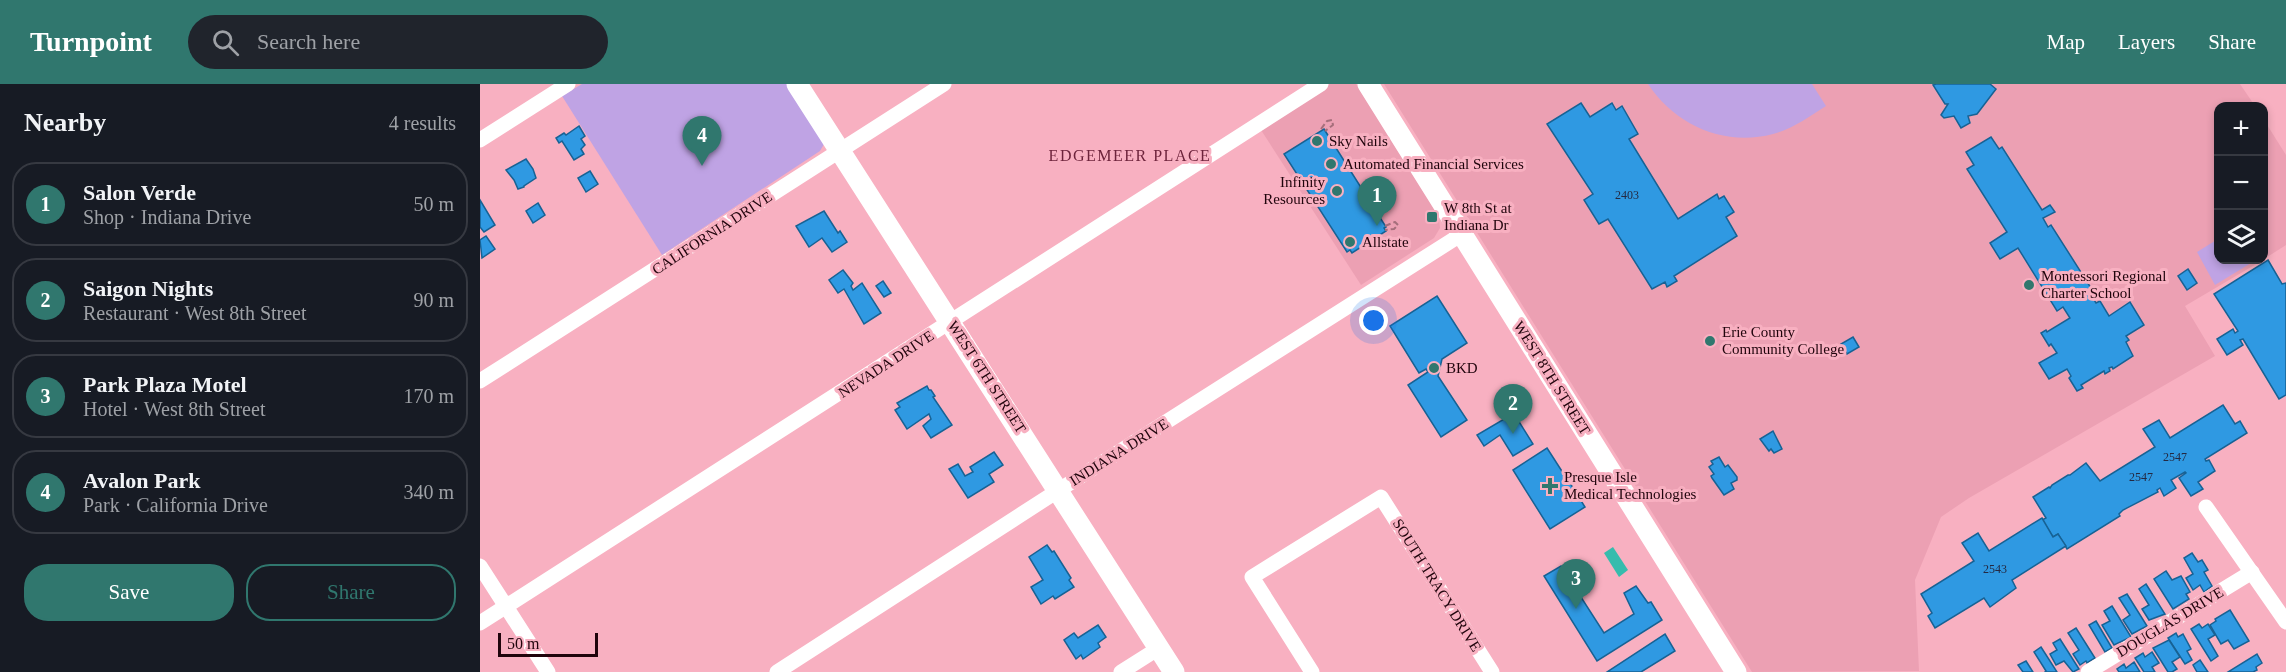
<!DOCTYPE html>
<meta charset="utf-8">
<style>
body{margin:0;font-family:Georgia,serif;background:#20242c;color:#f1f3f6}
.controls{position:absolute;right:18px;top:18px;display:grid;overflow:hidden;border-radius:12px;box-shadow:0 3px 9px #0003}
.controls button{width:54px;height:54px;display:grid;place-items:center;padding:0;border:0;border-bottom:2px solid #363941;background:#171b24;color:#f1f3f6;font:30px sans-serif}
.scale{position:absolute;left:18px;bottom:15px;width:100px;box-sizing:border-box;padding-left:6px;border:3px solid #20040c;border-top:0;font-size:16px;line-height:21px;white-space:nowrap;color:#20040c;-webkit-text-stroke:4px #f8b0c1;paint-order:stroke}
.you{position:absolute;left:894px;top:237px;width:21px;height:21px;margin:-15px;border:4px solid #fff;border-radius:50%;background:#1a73e8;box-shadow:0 0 0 9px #1a73e833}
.badge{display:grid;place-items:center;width:39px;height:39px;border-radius:50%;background:#30776e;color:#fff;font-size:20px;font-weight:700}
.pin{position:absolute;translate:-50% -50px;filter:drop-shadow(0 2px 3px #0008)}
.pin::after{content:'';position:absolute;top:32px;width:21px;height:18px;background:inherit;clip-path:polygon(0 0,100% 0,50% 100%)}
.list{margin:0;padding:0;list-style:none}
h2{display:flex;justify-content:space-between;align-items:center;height:78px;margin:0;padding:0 24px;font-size:26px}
h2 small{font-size:20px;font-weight:400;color:#9ea1a6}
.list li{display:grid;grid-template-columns:39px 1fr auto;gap:18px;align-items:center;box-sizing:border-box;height:84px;margin:0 12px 12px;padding:0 12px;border:2px solid #363941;border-radius:24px}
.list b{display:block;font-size:22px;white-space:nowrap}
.list p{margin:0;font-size:20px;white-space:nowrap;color:#9ea1a6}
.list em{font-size:20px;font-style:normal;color:#9ea1a6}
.actions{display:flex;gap:12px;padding:18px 24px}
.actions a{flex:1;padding:14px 0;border:2px solid #30776e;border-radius:24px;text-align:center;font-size:21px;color:#30776e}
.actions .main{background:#30776e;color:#fff}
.icon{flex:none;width:33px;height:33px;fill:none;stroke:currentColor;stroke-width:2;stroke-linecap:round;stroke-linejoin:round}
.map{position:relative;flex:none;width:1806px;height:588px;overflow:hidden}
header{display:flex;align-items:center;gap:36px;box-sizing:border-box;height:84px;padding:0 30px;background:#30776e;color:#fff}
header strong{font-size:28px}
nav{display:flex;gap:33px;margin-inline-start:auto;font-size:21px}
.search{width:420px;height:54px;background:#20242c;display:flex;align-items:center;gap:15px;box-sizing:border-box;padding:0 21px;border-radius:33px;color:#9ea1a6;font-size:22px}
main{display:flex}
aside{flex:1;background:#171b24}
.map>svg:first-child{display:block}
</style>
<header>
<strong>Turnpoint</strong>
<div class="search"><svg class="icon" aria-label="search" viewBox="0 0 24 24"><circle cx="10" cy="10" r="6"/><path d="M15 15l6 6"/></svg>Search here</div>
<nav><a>Map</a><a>Layers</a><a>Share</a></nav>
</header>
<main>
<aside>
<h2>Nearby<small>4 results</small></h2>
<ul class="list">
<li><span class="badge">1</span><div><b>Salon Verde</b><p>Shop · Indiana Drive</p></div><em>50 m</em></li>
<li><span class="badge">2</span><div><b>Saigon Nights</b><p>Restaurant · West 8th Street</p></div><em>90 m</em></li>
<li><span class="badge">3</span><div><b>Park Plaza Motel</b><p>Hotel · West 8th Street</p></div><em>170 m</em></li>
<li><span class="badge">4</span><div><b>Avalon Park</b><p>Park · California Drive</p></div><em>340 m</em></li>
</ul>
<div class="actions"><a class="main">Save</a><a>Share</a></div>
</aside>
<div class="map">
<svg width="1806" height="588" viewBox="0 0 1806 588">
<rect width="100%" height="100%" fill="#f8b0c1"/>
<!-- built -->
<g fill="#eca0b3">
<path d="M849,0H876L959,133L960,144L954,154L881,201L781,46Z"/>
<path d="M904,0H1760L1775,22H1738V176H1783L1705,222L1735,272L1489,414L1461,433L1435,496L1439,587L1272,588Z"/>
<path d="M1784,36L1806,71V161L1784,175Z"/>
</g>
<!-- green -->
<g fill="#bfa3e4">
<path d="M102,0H308L344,60L340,67L182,171L82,12Z"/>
<path d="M1168,0H1332L1346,22C1329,33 1312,45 1293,50C1244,63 1195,41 1168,0Z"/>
<path d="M1738,155V176H1776L1735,201L1717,168Z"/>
</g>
<!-- water -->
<path fill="#36bcad" d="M1133,463L1148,486L1139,493L1124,469Z"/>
<!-- building -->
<g fill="#2f99e2" stroke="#176294" stroke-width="1.5">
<path d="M1456,0H1510L1516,5L1497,30L1488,32L1490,39L1481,44L1474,32L1464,34L1461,31L1468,20H1465L1453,1Z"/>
<path d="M1101,19L1110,33L1132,19L1136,26L1142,22L1158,50L1149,55L1198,135L1237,110L1239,115L1244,112L1254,128L1246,133L1257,152L1194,192L1197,197L1187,203L1185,198L1172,205L1128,135L1119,140L1104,116L1113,110L1067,40Z"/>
<path d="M99,42L105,52L101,55L105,61L101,65L104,70L94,76L82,57L79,59L76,54L84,49L86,51Z"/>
<path d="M844,45L906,143L904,144L906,147L872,169L870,166L867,168L804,70Z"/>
<path d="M1511,53L1519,65L1522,63L1562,126L1570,121L1575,128L1563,134L1568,143L1571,141L1611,204L1608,206L1616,219L1620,217L1629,232L1650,218L1664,241L1646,252L1649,256L1646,258L1653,272L1633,285L1632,283L1629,284L1630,287L1625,290L1624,287L1601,301L1603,304L1597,307L1589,294L1591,292L1587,285L1569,295L1559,279L1577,269L1571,260L1569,262L1561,249L1566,246L1567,248L1590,234L1583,223L1577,227L1538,164L1520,175L1510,159L1527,148L1487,85L1494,81L1486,68Z"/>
<path d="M46,75L53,85L56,94L44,102V103L38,105L34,96L26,86Z"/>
<path d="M110,87L118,100L106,108L98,94Z"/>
<path d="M0,116L15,141L4,148L0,143Z"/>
<path d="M58,119L65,131L53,139L46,127Z"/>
<path d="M344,127L358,149L360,147L367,158L352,168L342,154L329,163L316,142Z"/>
<path d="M6,152L15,165L2,174L0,156Z"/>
<path d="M1788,176L1802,200L1806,199V311L1799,315L1763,255L1760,256L1763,261L1747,271L1737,255L1753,245L1755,249L1758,247L1734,210Z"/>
<path d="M1708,185L1717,199L1707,206L1698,192Z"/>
<path d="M363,186L373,199L371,202L373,206L382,199L401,229L384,240L364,205L358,209L349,196Z"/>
<path d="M403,197L411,209L404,213L396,202Z"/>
<path d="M957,212L987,259L962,275L958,292L987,336L961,353L928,301L948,288L946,285L939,289L910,242Z"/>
<path d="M1373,253L1379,263L1367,270L1361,260Z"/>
<path d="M447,302L449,306H451L455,312L453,313L472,341L451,354L443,342L451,335L449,330L427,345L415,326L420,323L417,319Z"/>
<path d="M1743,321L1755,340L1760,337L1767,349L1725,375L1726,377L1729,376L1735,387L1718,398L1723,405L1711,412L1699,394L1706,389L1705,388L1691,396L1696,404L1684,412L1680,404L1677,406L1678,408L1643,426L1639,430L1640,432L1587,465L1578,450L1573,453L1562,436L1566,434L1553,413L1569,403L1570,404L1572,401L1588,391H1590L1606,379L1620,397L1675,363L1663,345L1679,336L1690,354Z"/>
<path d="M1031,331L1036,338L1038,336L1053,360L1033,372L1020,351L1004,362L997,351Z"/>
<path d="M1293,347L1302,365L1294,369L1291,365L1289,367L1280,355Z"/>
<path d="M1067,364L1085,392L1091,389L1093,392L1088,396L1105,423L1070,445L1033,386Z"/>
<path d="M514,368L523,381L509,390L514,398L488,414L469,385L478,380L485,392L493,388L490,383Z"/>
<path d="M1239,373L1245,383L1248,381L1257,393V396L1251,399L1254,405L1244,411L1232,394L1231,392L1234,390L1229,383L1233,380L1231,377Z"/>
<path d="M1562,434L1573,453L1578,450L1586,462L1532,496L1536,504L1510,523L1504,514L1455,544L1448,532L1452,529L1441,510L1494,477L1482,459L1498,449L1509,467Z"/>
<path d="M567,461L572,468L574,467L591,494L589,496L594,503L575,515L573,512L561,520L551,503L563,496L549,473Z"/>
<path d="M1712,469L1718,478L1722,476L1728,486L1724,488L1732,502L1724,508L1720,501L1713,506L1706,494L1713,490L1704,474Z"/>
<path d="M1081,482L1124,549L1154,530L1144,509L1156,502L1168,519L1171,518L1182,536L1117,577L1064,492Z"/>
<path d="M1686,487L1692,496L1701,492L1710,508L1706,510L1709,515L1693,525L1674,495Z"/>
<path d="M1666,500L1685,530L1669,536L1662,525L1669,521L1659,505Z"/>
<path d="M1647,510L1667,542L1652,550L1643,536L1650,531L1639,514Z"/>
<path d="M1632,522L1651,553L1634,561L1622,541L1630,537L1624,527Z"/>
<path d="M1750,526L1769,557L1754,565L1748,556L1741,560L1730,541L1736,537L1735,535Z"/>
<path d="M1616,537L1632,564L1625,568L1609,541Z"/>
<path d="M1719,540L1722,544L1728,540L1735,551L1728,555L1738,572L1731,577L1711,545Z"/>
<path d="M618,541L626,553L618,559L620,563L603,575L601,571L596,575L584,556L594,549L598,554Z"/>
<path d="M1596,544L1615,574L1607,579L1606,577L1600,581L1593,570L1599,566L1588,549Z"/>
<path d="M1696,549L1698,553L1703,550L1711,565L1707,567L1712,576L1705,580L1688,554Z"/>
<path d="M1185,550L1195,567L1161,588H1127Z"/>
<path d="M1580,555L1599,585L1593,588L1584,577L1576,581L1570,570L1577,566L1573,559Z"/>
<path d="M1689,556L1700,573L1692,578L1697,585L1692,588H1688L1673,564Z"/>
<path d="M1561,563L1577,588H1565L1566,587L1554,568Z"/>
<path d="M1672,568L1679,579L1672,583L1675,588H1664L1655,574L1663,569L1665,573Z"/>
<path d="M1777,570L1782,579L1776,583L1777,586L1773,588H1748Z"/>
<path d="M1720,576L1728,588H1717L1713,581Z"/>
<path d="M1546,577L1553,588H1543L1538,581Z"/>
<path d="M1654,578L1660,588H1639L1637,585L1644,580L1646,584Z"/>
</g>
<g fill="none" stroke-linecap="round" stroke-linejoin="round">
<!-- path -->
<g stroke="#a56e7b" stroke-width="2" stroke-dasharray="6 3" stroke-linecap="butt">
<path d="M841,45L847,37L852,36L853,41L845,47"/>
<path d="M905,142L915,138L918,141L914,145L905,146"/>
</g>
<!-- street -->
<g stroke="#fff" stroke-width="15">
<path d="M0,56L88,0"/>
<path d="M0,297L464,0"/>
<path d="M1726,423L1806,538"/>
<path d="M0,482L68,588"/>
<path d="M0,539L841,0"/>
<path d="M297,588L579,406L982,150"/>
<path d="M641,588L679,564"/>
<path d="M832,588L772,493L901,413L1012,588"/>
<path d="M1608,588L1772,488"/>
</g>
<!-- secondary -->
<g stroke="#fff" stroke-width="21">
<path d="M317,0L694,588"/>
<path d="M888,0L1256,588"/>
</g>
</g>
<!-- markers -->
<g fill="#30776e" stroke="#f8b0c1" stroke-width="2">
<circle cx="837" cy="57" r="6"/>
<circle cx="851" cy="80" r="6"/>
<circle cx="857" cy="107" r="6"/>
<rect x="946" y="127" width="12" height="12" rx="3"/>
<circle cx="870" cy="158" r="6"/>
<circle cx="1549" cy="201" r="6"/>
<circle cx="1230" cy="257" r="6"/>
<circle cx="954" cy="284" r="6"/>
<path d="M1067 393h6v6h6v6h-6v6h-6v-6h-6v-6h6z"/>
</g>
<g text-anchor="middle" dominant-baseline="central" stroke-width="6" stroke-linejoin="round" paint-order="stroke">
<!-- number labels -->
<g font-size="12" fill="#242942">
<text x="1147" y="111">2403</text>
<text x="1695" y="373">2547</text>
<text x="1661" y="393">2547</text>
<text x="1515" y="485">2543</text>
</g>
<!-- poi labels -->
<g font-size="15" fill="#20040c" stroke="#f8b0c1" text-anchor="start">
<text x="849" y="57">Sky Nails</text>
<text x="863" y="80">Automated Financial Services</text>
<text x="845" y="98" text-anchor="end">Infinity<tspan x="845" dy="17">Resources</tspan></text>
<text x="964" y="124">W 8th St at<tspan x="964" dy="17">Indiana Dr</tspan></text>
<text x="882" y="158">Allstate</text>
<text x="1561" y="192">Montessori Regional<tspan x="1561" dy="17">Charter School</tspan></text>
<text x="1242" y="248">Erie County<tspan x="1242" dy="17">Community College</tspan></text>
<text x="966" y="284">BKD</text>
<text x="1084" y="393">Presque Isle<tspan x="1084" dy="17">Medical Technologies</tspan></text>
</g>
<!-- street labels -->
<g font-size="15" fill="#20040c" stroke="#f8b0c1">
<text transform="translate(232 149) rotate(-33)">CALIFORNIA DRIVE</text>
<text transform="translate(406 280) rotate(-33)">NEVADA DRIVE</text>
<text transform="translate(507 293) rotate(57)">WEST 6TH STREET</text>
<text transform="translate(1072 294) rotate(58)">WEST 8TH STREET</text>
<text transform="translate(639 368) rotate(-32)">INDIANA DRIVE</text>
<text transform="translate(957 501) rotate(58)">SOUTH TRACY DRIVE</text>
<text transform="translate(1690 538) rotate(-31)">DOUGLAS DRIVE</text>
</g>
<!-- neighbourhood labels -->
<g font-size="16" letter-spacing="1.5" fill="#6d233b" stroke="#f8b0c1">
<text x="650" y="71">EDGEMEER PLACE</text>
</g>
</g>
</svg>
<div class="controls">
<button>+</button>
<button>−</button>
<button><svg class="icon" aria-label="layers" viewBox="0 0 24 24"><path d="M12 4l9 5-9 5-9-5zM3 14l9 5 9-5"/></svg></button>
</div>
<div class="scale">50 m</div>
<div class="you"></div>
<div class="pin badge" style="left:897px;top:142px">1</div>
<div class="pin badge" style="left:1033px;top:350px">2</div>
<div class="pin badge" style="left:1096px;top:525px">3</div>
<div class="pin badge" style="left:222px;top:82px">4</div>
</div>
</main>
